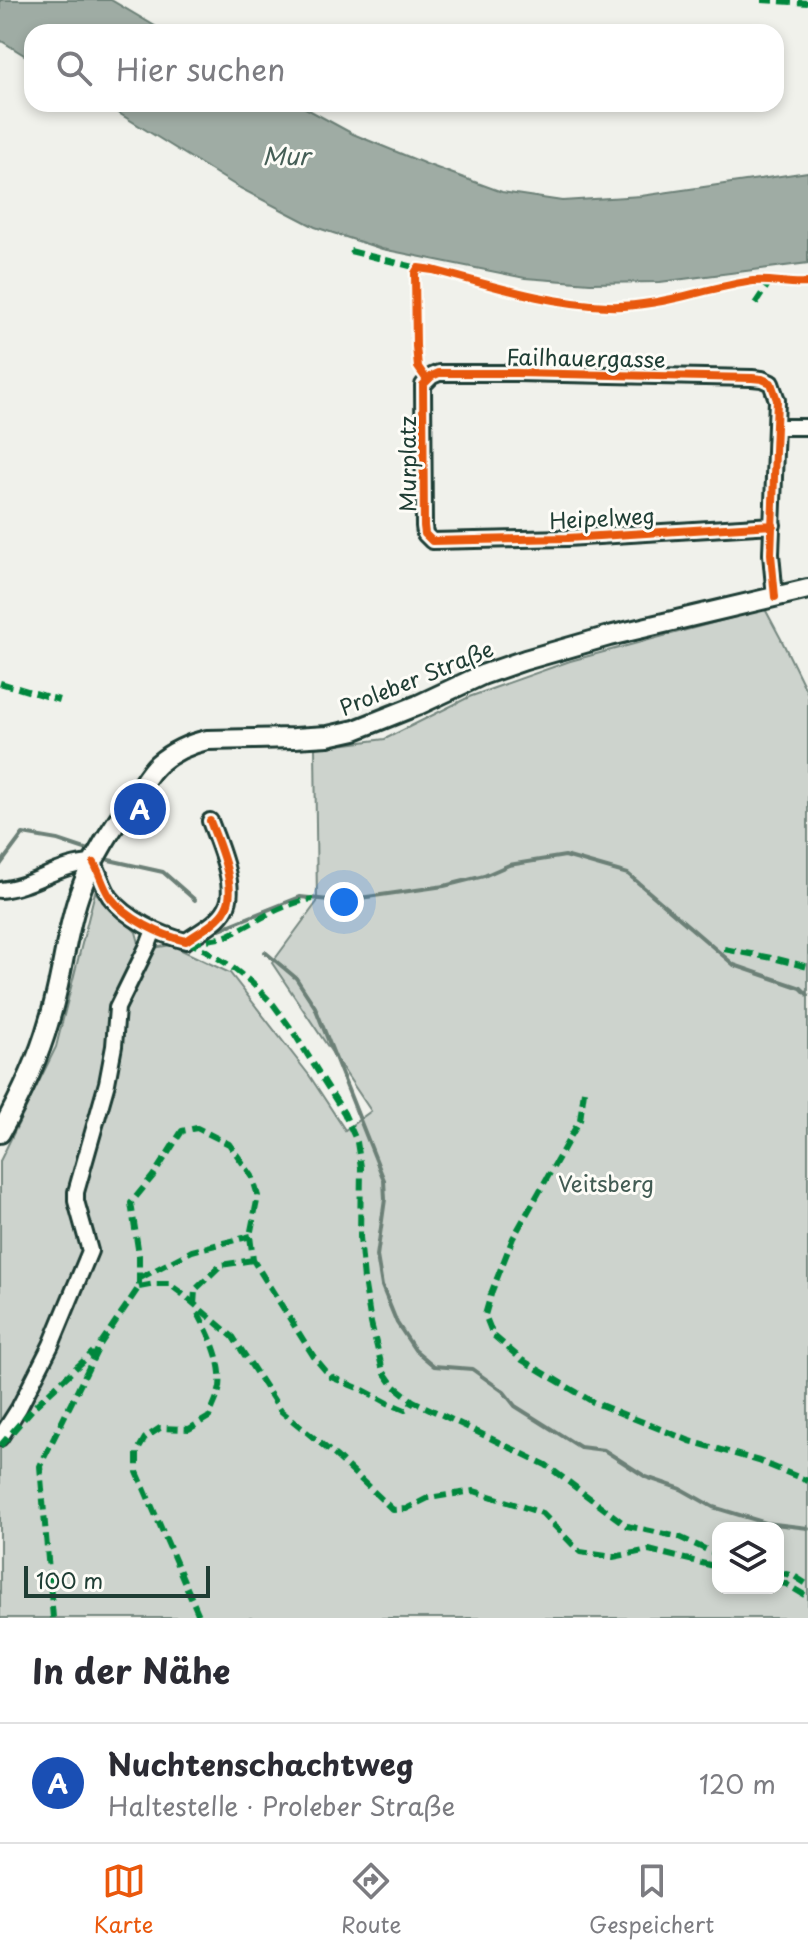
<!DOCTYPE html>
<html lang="de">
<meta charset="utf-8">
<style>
body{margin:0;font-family:"Playpen Sans",sans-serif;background:#f2f2f3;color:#2b2b33}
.controls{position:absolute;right:24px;bottom:24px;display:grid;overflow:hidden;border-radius:16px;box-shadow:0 4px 12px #0003}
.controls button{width:72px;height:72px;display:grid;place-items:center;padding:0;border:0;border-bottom:2px solid #e1e1e2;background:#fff;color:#2b2b33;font:40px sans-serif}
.scale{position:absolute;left:24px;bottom:20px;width:186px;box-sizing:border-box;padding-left:8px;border:4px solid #1f3d34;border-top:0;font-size:22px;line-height:28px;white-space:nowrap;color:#1f3d34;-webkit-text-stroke:6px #fdfcf7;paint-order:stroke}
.you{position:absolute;left:344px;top:902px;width:28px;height:28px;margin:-20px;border:6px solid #fff;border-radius:50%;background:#1a73e8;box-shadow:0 0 0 12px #1a73e833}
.badge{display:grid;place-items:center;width:52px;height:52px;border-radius:50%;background:#ea580c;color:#fff;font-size:26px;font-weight:700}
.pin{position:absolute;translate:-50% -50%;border:4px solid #fff;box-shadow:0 2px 8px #0006}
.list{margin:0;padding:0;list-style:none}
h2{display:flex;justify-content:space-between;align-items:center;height:104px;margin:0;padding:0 32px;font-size:34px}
h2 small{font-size:26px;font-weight:400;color:#7c7c81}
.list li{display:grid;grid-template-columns:52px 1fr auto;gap:24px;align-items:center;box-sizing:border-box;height:120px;padding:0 32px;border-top:2px solid #e1e1e2}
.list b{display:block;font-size:30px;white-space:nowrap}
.list p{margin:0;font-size:26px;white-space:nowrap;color:#7c7c81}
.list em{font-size:26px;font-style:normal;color:#7c7c81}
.icon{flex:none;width:44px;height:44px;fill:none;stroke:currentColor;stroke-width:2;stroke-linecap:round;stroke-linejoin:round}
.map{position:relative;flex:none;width:808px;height:1618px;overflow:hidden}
.search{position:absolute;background:#fff;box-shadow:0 4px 12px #0003;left:24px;right:24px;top:24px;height:88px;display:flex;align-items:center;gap:20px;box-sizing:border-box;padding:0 28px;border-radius:24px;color:#7c7c81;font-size:30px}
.sheet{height:224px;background:#fff}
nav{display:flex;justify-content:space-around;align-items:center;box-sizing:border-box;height:112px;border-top:2px solid #e1e1e2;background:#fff;font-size:22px;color:#7c7c81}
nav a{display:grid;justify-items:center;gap:4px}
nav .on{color:#ea580c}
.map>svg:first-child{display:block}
</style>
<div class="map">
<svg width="808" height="1618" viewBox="0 0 808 1618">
<rect width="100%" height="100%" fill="#f0f1eb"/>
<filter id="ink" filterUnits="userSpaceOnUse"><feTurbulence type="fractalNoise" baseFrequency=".0125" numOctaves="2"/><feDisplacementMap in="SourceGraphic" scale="16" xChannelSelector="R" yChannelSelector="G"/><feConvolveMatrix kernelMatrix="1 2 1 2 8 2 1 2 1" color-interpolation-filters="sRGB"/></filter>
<g filter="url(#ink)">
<!-- green -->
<path fill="#cdd3cd" stroke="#768880" stroke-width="2" fill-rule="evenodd" d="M765,609L781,639L808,694V1618H0V1161L56,1047L95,892L136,932L141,950L171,945L230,973L309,1075L345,1130L371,1111L272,963L317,902L315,748L385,739L469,697L570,661ZM718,1528H778V1588H718Z"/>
<!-- water -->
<g fill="#9faca4" stroke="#6c8077" stroke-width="2">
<path d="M0,0H111L165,32H32V60L0,40Z"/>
<path d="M104,104H298L353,134L426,164L502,192L562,201L641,196L808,172V263L660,282L590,283L525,278L382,249L315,227L238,187Z"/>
</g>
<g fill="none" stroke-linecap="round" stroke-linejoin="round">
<!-- stream -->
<g stroke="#6c8077" stroke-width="4">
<path d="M109,860L163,872L195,900"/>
<path d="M0,865L23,834L58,840L88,850"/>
<path d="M220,929L300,897L339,901L444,886L484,876L509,865L565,856L628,874L734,965L801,988L808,995"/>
<path d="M265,952L296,978L315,1007L384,1180L385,1199L377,1256L382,1286L397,1323L415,1350L434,1366L472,1369L504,1392L515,1406L580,1447L604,1450L646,1477L681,1489L713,1507L766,1523L808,1528"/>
</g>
<!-- minor casing -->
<g stroke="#1f3d34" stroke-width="20">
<g id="minor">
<path d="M777,427H808"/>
<path d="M773,525L567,538L432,541L425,534L424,526L423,385L432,376L439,373H516L752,378L762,379L771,383L777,400L771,554L775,597"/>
<path d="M0,890C33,887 60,863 94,863C100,874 103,887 110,897C127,919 160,935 186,941C199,932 219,922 226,908C238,887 218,843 210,821"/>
<path d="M0,1438L19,1408L51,1345L90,1251L76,1201V1192L107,1083L114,1046L117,1008L149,943L154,930"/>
</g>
</g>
<!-- major casing -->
<g stroke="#1f3d34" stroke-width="24">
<path id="major" d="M0,1133C20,1098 38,1060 49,1021C62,980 65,936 79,895C91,859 114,825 136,794C143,784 149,772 158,764C172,752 189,744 207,740L294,738L328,736L355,730L418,705L482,675L525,660L609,636L808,589"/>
</g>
<!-- minor -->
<use href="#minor" stroke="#fdfcf7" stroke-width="14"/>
<!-- major -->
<use href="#major" stroke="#fdfcf7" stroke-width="18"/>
<!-- quiet -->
<g stroke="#00873e" stroke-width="6" stroke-dasharray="12 6" stroke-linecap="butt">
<path d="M762,0L808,3"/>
<path d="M350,251L418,268"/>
<path d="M755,304L771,280"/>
<path d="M0,683L59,700"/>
<path d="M186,941L205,950L229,965L252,983L273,1004L292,1030L344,1113L357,1142L361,1167L360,1237L364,1280L371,1323L383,1371L393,1385L413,1401L546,1465L627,1526L679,1537L718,1555"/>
<path d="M190,941C203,940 217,940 229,935C256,922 282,903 313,899"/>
<path d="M724,949L777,959L808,967"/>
<path d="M584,1091L580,1120L513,1238L492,1291L485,1315L493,1335L522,1360L593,1402L690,1441L759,1461L808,1481"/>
<path d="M140,1278L192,1251L251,1236"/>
<path d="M139,1287L155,1284H169L180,1292L233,1337L281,1411L336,1456L393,1510L406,1509L428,1498L474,1491L542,1513L580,1552L613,1557L649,1550L718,1567"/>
<path d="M194,1305L195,1290L221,1265L253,1260"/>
<path d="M198,1313C209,1334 223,1362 220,1387C218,1397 212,1408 209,1417L189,1429L160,1428L145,1438L137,1452V1472L200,1618"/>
<path d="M0,1446L36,1405L93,1352"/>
<path d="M778,1572L794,1576L808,1585"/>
<path d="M778,1582L786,1584L808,1597"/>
<path d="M53,1618L40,1466L101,1343L139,1287V1255L131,1203L153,1176L182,1131L197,1128L229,1144L252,1176L258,1196L250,1236L253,1260L314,1357L331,1377L363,1390L388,1403L405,1410L409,1408L413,1401"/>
</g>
<!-- cycleway casing -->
<g stroke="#fdfcf7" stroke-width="13">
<g id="cycleway">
<path d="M427,380L418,367L416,346L415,273L418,268L433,270C491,285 547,304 608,306C657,308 704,288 753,281C772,279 789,285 808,283"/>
<path d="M773,525L567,538L432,541L425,534L424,526L423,385L432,376L439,373H516L752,378L762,379L771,383L777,400L771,554L775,597"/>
<path d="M94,863C100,874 103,887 110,897C127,919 160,935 186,941C199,932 219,922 226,908C238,887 218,843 210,821"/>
</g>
</g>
<!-- cycleway -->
<use href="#cycleway" stroke="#e8590c" stroke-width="8"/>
</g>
</g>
<g text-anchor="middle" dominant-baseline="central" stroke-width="6" stroke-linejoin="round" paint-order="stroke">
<!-- street labels -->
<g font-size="22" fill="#1f3d34" stroke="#fdfcf7">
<text transform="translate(586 357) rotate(1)">Failhauergasse</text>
<text transform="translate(406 464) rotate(-90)">Murplatz</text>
<text transform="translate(602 517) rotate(-3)">Heipelweg</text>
<text transform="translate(416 677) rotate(-22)">Proleber Straße</text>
</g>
<!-- park labels -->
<g font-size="22" fill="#425b53" stroke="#fdfcf7">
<text x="606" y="1182">Veitsberg</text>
</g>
<!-- water labels -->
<g font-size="24" font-style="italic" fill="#455e56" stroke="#fdfcf7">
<text x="286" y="155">Mur</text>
</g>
</g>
</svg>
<div class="controls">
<button><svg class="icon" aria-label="layers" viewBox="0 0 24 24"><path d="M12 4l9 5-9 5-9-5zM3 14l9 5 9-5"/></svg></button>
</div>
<div class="scale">100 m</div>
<div class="you"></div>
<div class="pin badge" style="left:140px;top:809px;background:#1a4fb4">A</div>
<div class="search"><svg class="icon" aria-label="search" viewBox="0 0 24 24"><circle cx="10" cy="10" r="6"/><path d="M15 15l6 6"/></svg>Hier suchen</div>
</div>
<section class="sheet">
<h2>In der Nähe<small></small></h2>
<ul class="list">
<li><span class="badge" style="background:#1a4fb4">A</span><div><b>Nuchtenschachtweg</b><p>Haltestelle · Proleber Straße</p></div><em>120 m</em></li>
</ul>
</section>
<nav>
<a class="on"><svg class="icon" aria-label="map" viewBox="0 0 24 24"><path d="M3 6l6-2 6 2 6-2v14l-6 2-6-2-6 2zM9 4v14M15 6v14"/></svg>Karte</a>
<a><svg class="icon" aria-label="directions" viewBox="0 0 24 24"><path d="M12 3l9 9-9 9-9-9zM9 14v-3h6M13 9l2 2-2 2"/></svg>Route</a>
<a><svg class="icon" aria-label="saved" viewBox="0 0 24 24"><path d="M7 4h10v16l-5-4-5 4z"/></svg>Gespeichert</a>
</nav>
